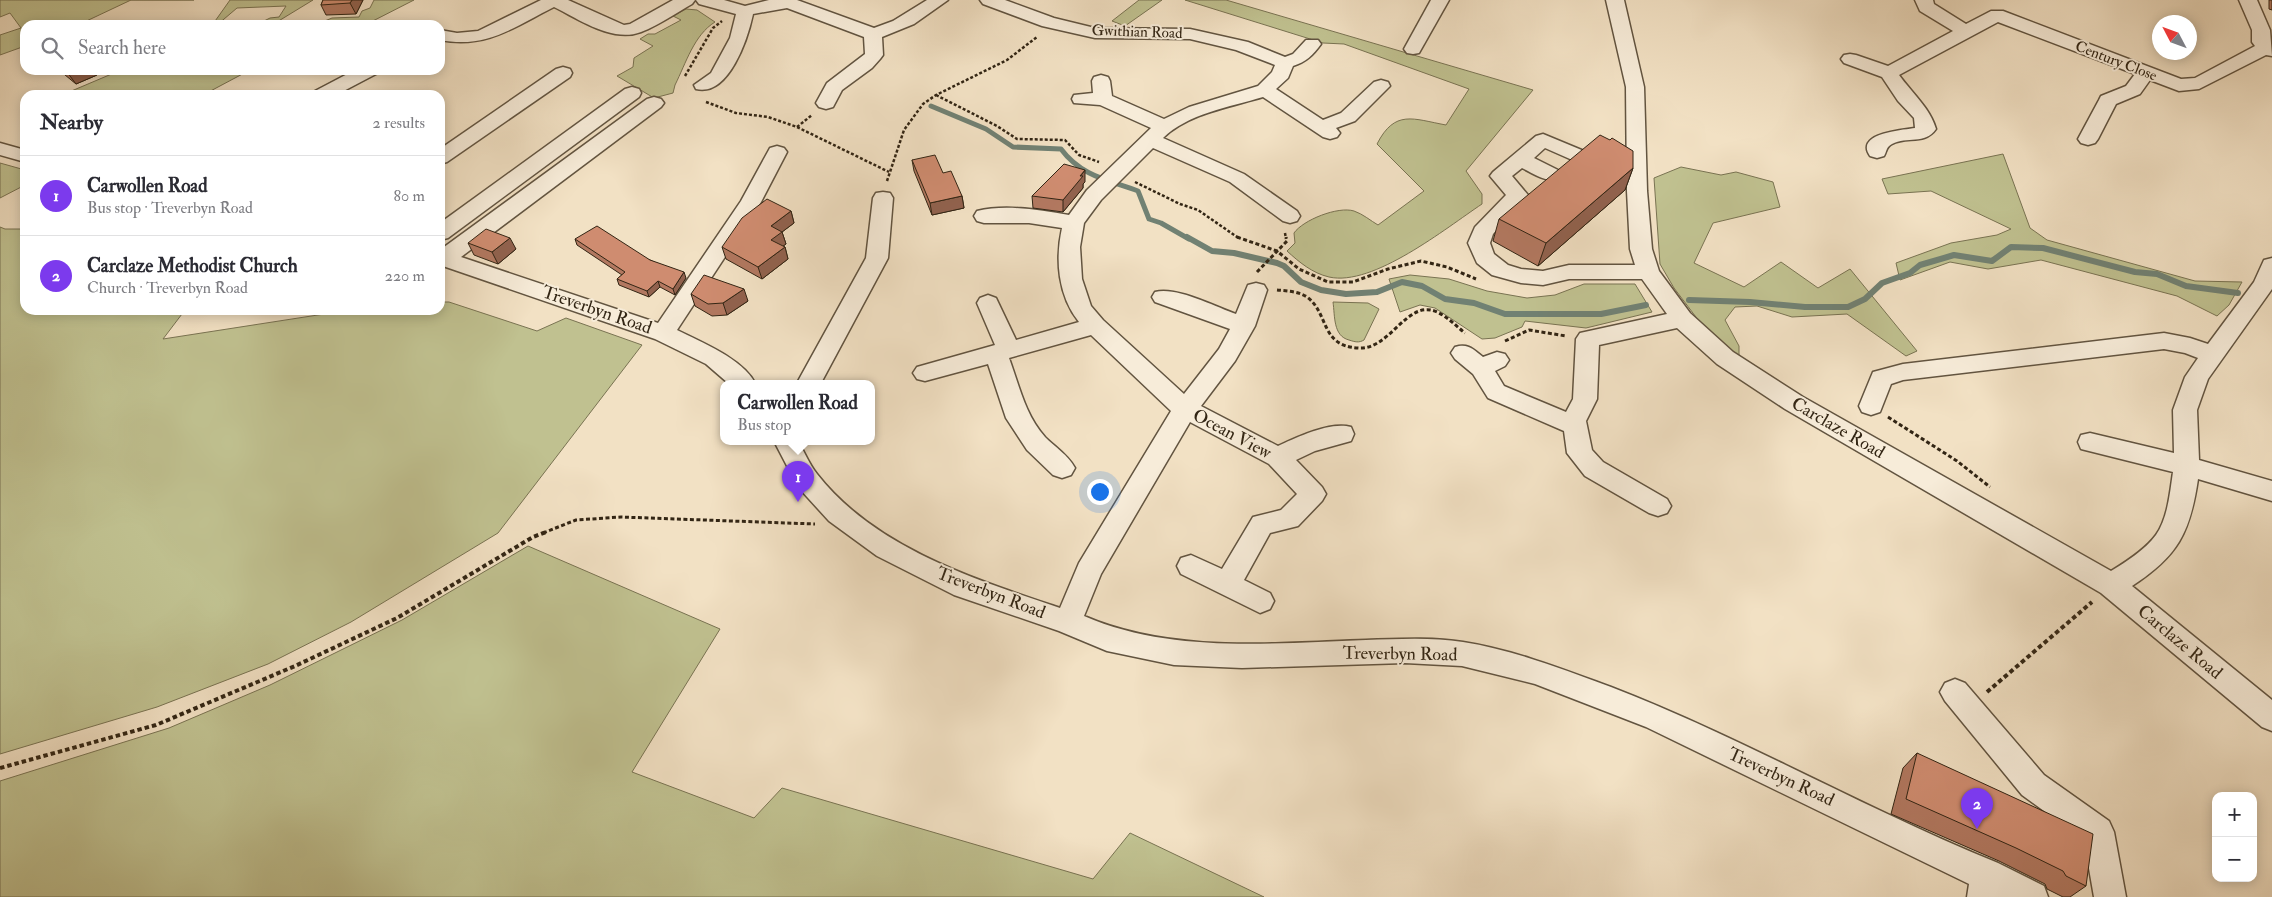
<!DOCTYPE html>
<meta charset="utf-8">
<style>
body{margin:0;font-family:"IM FELL Double Pica",serif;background:#f7f7f7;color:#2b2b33}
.controls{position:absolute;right:15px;bottom:15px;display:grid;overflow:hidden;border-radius:10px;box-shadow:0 2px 12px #0003}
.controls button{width:45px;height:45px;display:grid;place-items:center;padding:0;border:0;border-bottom:1px solid #e1e1e2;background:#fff;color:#2b2b33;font:25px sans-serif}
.compass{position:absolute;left:2152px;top:15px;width:45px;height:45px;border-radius:50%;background:#fff;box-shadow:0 2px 12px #0003;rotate:311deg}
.you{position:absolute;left:1099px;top:491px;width:18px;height:18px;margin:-12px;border:4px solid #fff;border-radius:50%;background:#1a73e8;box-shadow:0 0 0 8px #1a73e833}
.badge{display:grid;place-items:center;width:32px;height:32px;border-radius:50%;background:#7c3aed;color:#fff;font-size:16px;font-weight:700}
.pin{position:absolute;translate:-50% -41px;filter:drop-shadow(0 1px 2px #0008)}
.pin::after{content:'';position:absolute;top:26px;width:18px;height:15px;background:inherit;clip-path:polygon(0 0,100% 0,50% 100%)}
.popup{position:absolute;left:720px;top:380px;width:155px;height:65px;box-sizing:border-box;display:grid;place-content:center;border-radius:10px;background:#fff;filter:drop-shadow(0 1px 4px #0005);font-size:16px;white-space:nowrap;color:#7c7c81}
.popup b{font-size:19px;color:#2b2b33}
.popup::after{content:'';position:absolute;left:50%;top:100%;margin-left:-10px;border:10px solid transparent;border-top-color:#fff}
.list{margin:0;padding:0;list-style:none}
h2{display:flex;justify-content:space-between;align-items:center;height:65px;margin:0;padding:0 20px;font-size:21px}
h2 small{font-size:16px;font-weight:400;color:#7c7c81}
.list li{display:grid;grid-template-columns:32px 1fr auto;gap:15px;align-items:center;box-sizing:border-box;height:80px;padding:0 20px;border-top:1px solid #e1e1e2}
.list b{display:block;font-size:19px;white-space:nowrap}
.list p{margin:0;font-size:16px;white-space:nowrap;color:#7c7c81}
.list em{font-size:16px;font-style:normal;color:#7c7c81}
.icon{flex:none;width:28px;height:28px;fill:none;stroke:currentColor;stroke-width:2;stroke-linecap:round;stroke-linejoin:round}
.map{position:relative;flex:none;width:2272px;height:897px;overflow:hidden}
.search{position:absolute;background:#fff;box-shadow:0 2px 12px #0003;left:20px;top:20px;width:425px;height:55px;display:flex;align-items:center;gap:12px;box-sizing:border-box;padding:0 18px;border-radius:15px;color:#7c7c81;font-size:19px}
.panel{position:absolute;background:#fff;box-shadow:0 2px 12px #0003;left:20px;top:90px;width:425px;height:225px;border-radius:15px}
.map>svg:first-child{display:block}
</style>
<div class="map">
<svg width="2272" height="897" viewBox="0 0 2272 897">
<rect width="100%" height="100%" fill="#f2e1c4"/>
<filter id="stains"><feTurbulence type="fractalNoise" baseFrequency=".004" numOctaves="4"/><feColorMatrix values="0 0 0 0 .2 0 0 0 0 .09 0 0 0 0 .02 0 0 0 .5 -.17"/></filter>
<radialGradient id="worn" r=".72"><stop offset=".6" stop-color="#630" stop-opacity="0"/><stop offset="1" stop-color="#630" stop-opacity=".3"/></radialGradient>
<!-- green -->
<g fill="#c0c190" stroke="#797352">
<path d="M0,0H194H131L78,25H25V46L0,55V35L21,28L10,13L0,17Z"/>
<path d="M230,0H313L272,25H256L270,18L279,17L286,6L237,8L217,25H196L213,24Z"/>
<path d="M374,0H414L365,25H315L332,18L359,17L362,11L370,8Z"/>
<path d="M1139,0H1162L1125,26L1112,21Z"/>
<path d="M1185,0H1226L1533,90L1466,171L1482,194V204C1446,228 1373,287 1329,277C1312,273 1299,262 1287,251L1295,243L1294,233C1303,220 1338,206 1354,211C1363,214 1371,221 1378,225L1424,191L1377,144C1395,109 1413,119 1446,125L1469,89L1344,44L1323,43Z"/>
<path d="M686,9L697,10L715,22C694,35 686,63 675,85L673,93L654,98L617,76L633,67L634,58L653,46L640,39L648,34H655L681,20L673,16Z"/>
<path d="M121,70H250L203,95H62Z"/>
<path d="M2003,154L2030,228L2047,240L2195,281L2242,282L2229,305L2217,316L2177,296L2041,260L1988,269L1950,262L1900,280L1896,263L1951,243L1997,235L2011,229L1931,191L1888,194L1882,179Z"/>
<path d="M0,163L25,170V185L0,198Z"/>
<path d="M1681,167L1721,175L1736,172L1773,182L1780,207L1713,223L1694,263L1744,287L1781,262L1818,288L1850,269L1917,351L1906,356L1847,314L1792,317L1757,306L1735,307L1725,320L1739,346V358L1702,325L1674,288L1660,264L1654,178Z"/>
<path d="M0,227L5,229H25V310H185L163,339L350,310H440V302H449L537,331L566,318L642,345L498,533L351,622L268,664L157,707L0,754Z"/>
<path d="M1410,275L1449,279L1487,291L1527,298L1555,295L1584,284H1635L1652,312L1586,328L1525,321L1522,327L1495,338L1482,339L1435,308L1420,305L1400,312L1389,279Z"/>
<path d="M1333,302L1368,303L1379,309L1364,340C1359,343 1355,342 1349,340C1333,336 1335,316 1333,302Z"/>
<path d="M528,546L720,629L632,772L754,818L782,788L1093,879L1130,833L1264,897H0V781L169,728L270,685L402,620Z"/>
</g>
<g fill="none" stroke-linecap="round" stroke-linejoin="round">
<!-- stream-far1 -->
<path stroke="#718173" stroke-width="5" d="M931,106L986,129L1013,147L1061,149C1081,176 1108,180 1138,191L1149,219L1161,223L1189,239"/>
<!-- stream -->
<g stroke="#718173" stroke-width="6">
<path d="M1187,237L1212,251L1234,253L1277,263L1284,266L1301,282L1321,290L1346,294L1377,292L1402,282L1422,286L1445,299L1474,303L1505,314H1601L1646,305"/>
<path d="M1689,300L1750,302L1805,307H1848L1865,299L1882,283L1910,273L1920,265L1954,255L1992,261L2011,247L2043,248L2135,272L2157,274L2186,286L2238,293"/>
</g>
<!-- minor casing -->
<g stroke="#625440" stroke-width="3">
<g id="minor">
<path d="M541,0H568L624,25L630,24L673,0H695L692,4C676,13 659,25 641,32C612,43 579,19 554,7C514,27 487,49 440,40V30L457,33L478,31Z"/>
<path d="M696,0H724L745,6L769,0H797L874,28L893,21L927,0H948L914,24L882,37L883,55L880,59L872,68L842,90L833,107L826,109L819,107L816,103L827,83L865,54L864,37L787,8L753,14C748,38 729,97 696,89L694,85L711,73L730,38L736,14L699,4Z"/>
<path d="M980,0H1005L1054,18L1095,28L1190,29L1248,42L1285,57L1293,54L1306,40H1318L1321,44C1313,55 1306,62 1293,66L1288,78L1276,89L1323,120L1341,113L1374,82L1381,80L1388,82L1390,86L1355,121L1336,128L1340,133L1337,137L1330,139L1323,137L1263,97C1230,107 1187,114 1163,138L1244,174L1297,211L1300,216L1297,221L1290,223L1283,221L1230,182L1153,148L1101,200L1084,223L1080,247L1082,279L1091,306L1103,320L1184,394L1219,349L1230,329L1155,302L1152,297L1155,292C1176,286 1216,307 1236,314L1248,285L1256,283L1264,285L1267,290L1255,326L1235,361L1201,406L1278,446C1297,437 1331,421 1351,427L1354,434L1351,441L1315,451L1296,460L1322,487L1326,494L1322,501L1298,526L1270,533L1244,580L1270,593L1274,601L1270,609L1260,613L1181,574L1177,566L1181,558L1191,555L1222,569L1253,517L1281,510L1297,494L1269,464L1190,422L1101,574L1084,616C1172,654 1272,643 1366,640C1398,639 1432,637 1463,642C1514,650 1562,669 1611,687C1743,738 1867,810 1998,863L2044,886L2048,897H1967L1969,884L1646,727L1535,684L1462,666L1405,663L1242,668L1174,665L1107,651L1059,631L954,595L877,556L829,521L798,487L774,441H798C804,451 809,464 817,474C875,548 974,579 1060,608L1079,563L1171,411L1091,335L1009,358C1019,385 1025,415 1045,437C1055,447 1068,455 1075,468L1071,475L1062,478L1053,475L1027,450L1006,418L988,364L925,381L917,379L913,373L917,367L995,345L977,303L980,298L988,295L996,298L1016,340L1079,322C1058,296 1055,260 1062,228L1029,223H984L977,221L974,216L977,211C1006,204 1039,210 1069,215L1087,190L1151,128L1100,105L1074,103L1072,99L1074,95L1093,93L1092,81L1094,77L1101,75L1108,77L1110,81L1112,96L1164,119L1189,107L1258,86L1272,72L1275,65L1236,50L1190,39L1095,38L1042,26L983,4Z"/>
<path d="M1431,0H1449L1419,53L1413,54L1407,53L1404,49Z"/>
<path d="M1606,0H1624L1644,87L1647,191L1652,249L1659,271L1690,313L1733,352L1803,397L2111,571C2126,562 2145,550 2156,535C2168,518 2170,492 2173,472L2081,449L2078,442L2081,435L2090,433L2174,453L2173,410L2185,377L2198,358L2185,353L2164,349L1903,380L1891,384L1880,412L1871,415L1862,412L1859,406L1873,372L1903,364L2164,333L2190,338L2208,344L2254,282L2264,260L2272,258V289L2208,379L2197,410L2199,460L2272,481V501L2198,479C2190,533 2178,556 2132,586L2272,700V731L2262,727L2101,593L1785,409L1717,364L1677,328L1599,345L1597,399L1586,421L1592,450L1603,462L1667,499L1671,506L1667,513L1658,516L1649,513L1585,476L1567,453L1564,431L1488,398L1473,374L1455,359L1451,353L1455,347C1468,343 1473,349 1483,357L1497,352L1505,354L1509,360L1505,366L1495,371L1504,386L1566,412L1573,399L1576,339L1580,333L1667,314L1642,279H1569L1543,285L1521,283L1492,275L1477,263L1468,243L1475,227L1506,195L1490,176L1493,172L1536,136L1543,134L1584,151L1587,155L1584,159L1577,161L1570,159L1545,148L1534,158L1560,171L1563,175L1560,179C1546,183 1534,174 1522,168L1512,176L1528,195L1493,234L1490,243L1494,254L1508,265L1521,269L1543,271L1569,265H1635L1630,249L1627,191L1626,87Z"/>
<path d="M1915,0H1933L1934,4L1966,24L1991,11H2003L2181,79L2195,78L2255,46L2252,42V30L2239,0H2257L2270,30L2272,56L2266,55L2199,89L2179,91L2150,80L2140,94L2116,104L2098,139L2095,143L2088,145L2081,143L2078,139L2099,100L2101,96L2126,86L2135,74L1998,22L1899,75C1912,93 1930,108 1936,129C1925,145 1907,136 1892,144C1886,147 1887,151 1884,156L1877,158L1870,156C1854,133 1903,130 1915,128L1914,118L1898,101L1882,77L1844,63L1841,59L1844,55L1850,54L1856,55L1888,66L1953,31L1920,11Z"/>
<path d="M563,67L570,69L572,73L570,77L447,162L440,164V149L556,69Z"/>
<path d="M355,70H378L376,74L336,95H313L315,91Z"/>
<path d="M632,87L639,89L641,93L639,97L448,238L440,240V223L625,89Z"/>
<path d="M654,97L661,99L664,103L661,107L461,257L658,323L741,201L770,148L777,146L784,148L787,152L761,202L677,330C701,342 743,359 755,383H728L706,364L655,339L440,265V250L647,99Z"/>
<path d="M0,143L25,150V162L0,155Z"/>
<path d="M883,192L890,193L893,198L888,258L821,383H797L866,258L873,198L876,193Z"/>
<path d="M1955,679L1965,683L2044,775L2109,821L2114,832L2126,897H2094L2084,840L2022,795L1945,701L1940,692L1945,683Z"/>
</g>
</g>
<!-- path-far2 -->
<g stroke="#322514" stroke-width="2.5" stroke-dasharray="3 2" stroke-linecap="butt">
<path d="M685,76L713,28L722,21"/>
<path d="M936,95L997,126L1017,139L1065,140L1079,155L1099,162"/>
<path d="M706,102L736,113L768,117L797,127L889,172"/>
<path d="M797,127L812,115"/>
<path d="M887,181L904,130L923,104L936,95L1007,60L1037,37"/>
<path d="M1135,182L1180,204L1198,210L1240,239"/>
<path d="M1285,233L1286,239"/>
</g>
<!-- path-far1 -->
<g stroke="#322514" stroke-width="3" stroke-dasharray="4 2.5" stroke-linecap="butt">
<path d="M1237,237L1277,251L1299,269L1328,282H1353L1388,269L1421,261L1447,267L1476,279"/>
<path d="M1257,272L1287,241L1286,237"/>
<path d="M1277,290C1287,291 1298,291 1307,297C1329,313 1320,346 1358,348C1390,351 1407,298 1437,312C1448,317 1456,326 1465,333"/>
<path d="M1505,341L1529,330L1566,336"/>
<path d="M1888,417L1957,461L1990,487"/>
<path d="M543,533L576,520L621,517L815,524"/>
</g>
<!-- path -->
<g stroke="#322514" stroke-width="4" stroke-dasharray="4.5 3" stroke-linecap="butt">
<path d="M1987,692L2092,602"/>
<path d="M0,768L156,725L295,666L397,618L533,537L546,532"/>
</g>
<!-- minor -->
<use href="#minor" fill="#f7ecd9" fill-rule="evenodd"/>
</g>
<!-- wall -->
<g fill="#b27860" stroke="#322514">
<path d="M323,0H363L356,14L326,15L321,5Z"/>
<path d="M2269,0H2272V10L2269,9Z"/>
<path d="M59,70H100L95,72L97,75L76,84Z"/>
<path d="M912,160L943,173L962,196L964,208L932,215L914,171Z"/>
<path d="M1633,168L1625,190L1538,266L1493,241L1499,219Z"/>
<path d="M1085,182L1083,184V188L1063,212L1033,208L1032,196Z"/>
<path d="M791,211L794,223L782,232L786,244L783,246L785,247L788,259L762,279L726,259L722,247Z"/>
<path d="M575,239L650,260L686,278L675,295L660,287L649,297L619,285L617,279L622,275L577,245Z"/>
<path d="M468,243L516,249L498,264L474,255Z"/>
<path d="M691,294L748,301L727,315L712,316L695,306Z"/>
<path d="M1917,753L2086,886L2070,897H2063L2047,889L2045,884L1999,861L1891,814L1903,768Z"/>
</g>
<!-- shaded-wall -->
<g fill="#91624e" stroke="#322514">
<path d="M352,0H363L356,14L350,3Z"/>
<path d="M72,70H100L95,72L97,75L76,84L67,72Z"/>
<path d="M1633,168L1625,190L1538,266L1546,243Z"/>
<path d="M1085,170V182L1083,184V188L1063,212V200Z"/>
<path d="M962,196L964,208L932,215L930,203Z"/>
<path d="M791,211L794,223L782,232L786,244L775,252L771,240V226Z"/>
<path d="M510,238L516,249L498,264L492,252Z"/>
<path d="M785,247L788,259L762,279L758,267Z"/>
<path d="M684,272L686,278L675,295L673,289Z"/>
<path d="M658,281L660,287L649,297L647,291Z"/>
<path d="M744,289L748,301L727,315L723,303Z"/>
</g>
<!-- building -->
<g fill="#cf8c70" stroke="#322514">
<path d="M323,0H352L350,3L321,5Z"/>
<path d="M65,70H72L67,72Z"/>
<path d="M1600,135L1610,140L1612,138L1633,151V168L1546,243L1499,219Z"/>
<path d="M935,155L943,173L951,171L962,196L930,203L912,160Z"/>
<path d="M1064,164L1085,170L1080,176H1083L1063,200L1032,196Z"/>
<path d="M767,199L791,211L771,226L782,232L771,240L785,247L758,267L722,247L742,218Z"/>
<path d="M597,226L650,260L684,272L673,289L658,281L647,291L617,279L625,272L575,239Z"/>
<path d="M486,229L510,238L492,252L468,243Z"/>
<path d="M704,275L744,289L723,303L708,304L691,294Z"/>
<path d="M1917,753L2093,834L2086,886L2066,876L2063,871L2016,848L1906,799Z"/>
</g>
<g text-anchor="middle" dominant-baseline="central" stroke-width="4" stroke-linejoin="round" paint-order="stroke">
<!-- far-street labels -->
<g font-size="15" fill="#322514" stroke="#f7ecd9">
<text transform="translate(1137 32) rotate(2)">Gwithian Road</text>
<text transform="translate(2116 61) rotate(21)">Century Close</text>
</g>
<!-- street labels -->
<g font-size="18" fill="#322514" stroke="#f7ecd9">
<text transform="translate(597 310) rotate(19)">Treverbyn Road</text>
<text transform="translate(1838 428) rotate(30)">Carclaze Road</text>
<text transform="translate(1232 434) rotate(28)">Ocean View</text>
<text transform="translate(991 593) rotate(21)">Treverbyn Road</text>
<text transform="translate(2180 642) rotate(40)">Carclaze Road</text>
<text transform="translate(1400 654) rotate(1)">Treverbyn Road</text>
<text transform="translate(1781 777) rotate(25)">Treverbyn Road</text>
</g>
</g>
<rect width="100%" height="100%" filter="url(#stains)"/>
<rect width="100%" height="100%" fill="url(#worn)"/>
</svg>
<div class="controls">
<button>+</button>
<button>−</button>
</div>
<svg class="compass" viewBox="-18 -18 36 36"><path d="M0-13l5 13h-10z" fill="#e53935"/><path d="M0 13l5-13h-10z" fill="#7c7c81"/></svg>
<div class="you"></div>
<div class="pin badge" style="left:798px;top:502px">1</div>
<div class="popup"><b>Carwollen Road</b>Bus stop</div>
<div class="pin badge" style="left:1977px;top:829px">2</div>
<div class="search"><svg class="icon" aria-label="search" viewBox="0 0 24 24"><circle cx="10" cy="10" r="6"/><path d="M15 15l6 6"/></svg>Search here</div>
<section class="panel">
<h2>Nearby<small>2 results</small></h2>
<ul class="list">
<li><span class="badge">1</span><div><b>Carwollen Road</b><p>Bus stop · Treverbyn Road</p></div><em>80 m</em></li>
<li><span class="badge">2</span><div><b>Carclaze Methodist Church</b><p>Church · Treverbyn Road</p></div><em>220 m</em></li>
</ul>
</section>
</div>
